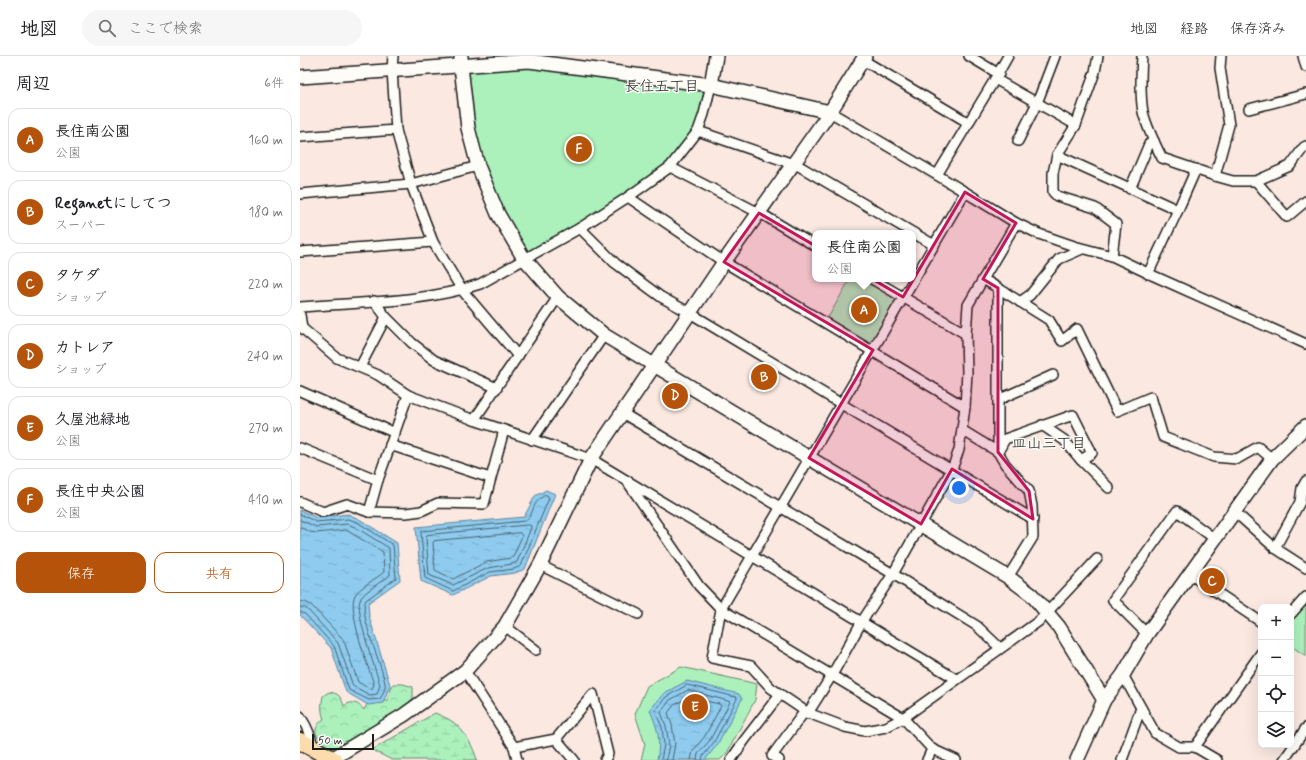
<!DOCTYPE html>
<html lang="ja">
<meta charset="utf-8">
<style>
body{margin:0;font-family:Mynerve,"Klee One",sans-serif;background:#f6f6f6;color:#202124}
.controls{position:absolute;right:12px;bottom:12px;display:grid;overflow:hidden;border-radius:8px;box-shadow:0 4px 16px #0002}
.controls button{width:36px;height:36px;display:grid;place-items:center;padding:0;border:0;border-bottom:1px solid #e0e0e0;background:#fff;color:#202124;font:20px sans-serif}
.scale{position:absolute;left:12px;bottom:10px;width:62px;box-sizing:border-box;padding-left:4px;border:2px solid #1c1c1c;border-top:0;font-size:11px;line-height:14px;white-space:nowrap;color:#1c1c1c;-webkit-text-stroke:3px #fdfcf7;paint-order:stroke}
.you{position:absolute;left:659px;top:432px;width:14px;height:14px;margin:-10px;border:3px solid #fff;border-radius:50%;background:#1a73e8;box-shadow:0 0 0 6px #1a73e833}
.badge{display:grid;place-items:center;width:26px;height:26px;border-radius:50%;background:#b45309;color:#fff;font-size:13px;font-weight:700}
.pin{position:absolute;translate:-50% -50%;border:2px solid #fff;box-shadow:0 1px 4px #0006}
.popup{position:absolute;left:512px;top:174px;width:104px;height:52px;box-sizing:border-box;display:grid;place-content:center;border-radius:8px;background:#fff;filter:drop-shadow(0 1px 3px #0005);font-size:13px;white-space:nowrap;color:#757577}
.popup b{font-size:15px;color:#202124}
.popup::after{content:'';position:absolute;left:50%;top:100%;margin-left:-8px;border:8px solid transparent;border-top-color:#fff}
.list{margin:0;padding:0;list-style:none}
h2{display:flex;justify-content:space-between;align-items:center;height:52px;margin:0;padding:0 16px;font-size:17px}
h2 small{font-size:13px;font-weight:400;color:#757577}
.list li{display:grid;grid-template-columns:26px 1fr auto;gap:12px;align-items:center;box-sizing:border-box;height:64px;margin:0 8px 8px;padding:0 8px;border:1px solid #e0e0e0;border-radius:12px}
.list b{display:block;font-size:15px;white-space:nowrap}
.list p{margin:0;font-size:13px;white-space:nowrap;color:#757577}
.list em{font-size:13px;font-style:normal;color:#757577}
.actions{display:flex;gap:8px;padding:12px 16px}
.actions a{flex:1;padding:9px 0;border:1px solid #b45309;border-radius:12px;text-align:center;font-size:14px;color:#b45309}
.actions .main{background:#b45309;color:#fff}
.icon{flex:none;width:22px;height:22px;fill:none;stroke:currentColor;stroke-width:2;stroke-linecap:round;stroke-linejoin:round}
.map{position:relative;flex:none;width:1006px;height:704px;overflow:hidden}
header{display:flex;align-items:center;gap:24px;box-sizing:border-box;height:56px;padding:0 20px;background:#fff;border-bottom:1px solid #e0e0e0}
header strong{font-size:19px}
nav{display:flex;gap:22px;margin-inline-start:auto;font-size:14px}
.search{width:280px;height:36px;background:#f6f6f6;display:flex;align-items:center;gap:10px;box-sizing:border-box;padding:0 14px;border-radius:22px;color:#757577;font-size:15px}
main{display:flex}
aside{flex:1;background:#fff}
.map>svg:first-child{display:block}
</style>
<header>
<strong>地図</strong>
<div class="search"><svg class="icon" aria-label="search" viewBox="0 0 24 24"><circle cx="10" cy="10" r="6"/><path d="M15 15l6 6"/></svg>ここで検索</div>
<nav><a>地図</a><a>経路</a><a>保存済み</a></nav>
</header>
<main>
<aside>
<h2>周辺<small>6件</small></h2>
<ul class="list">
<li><span class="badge">A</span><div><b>長住南公園</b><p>公園</p></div><em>160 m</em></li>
<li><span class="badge">B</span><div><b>Reganetにしてつ</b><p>スーパー</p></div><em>180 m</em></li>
<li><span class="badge">C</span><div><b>タケダ</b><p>ショップ</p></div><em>220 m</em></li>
<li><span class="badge">D</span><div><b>カトレア</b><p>ショップ</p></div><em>240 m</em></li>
<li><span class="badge">E</span><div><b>久屋池緑地</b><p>公園</p></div><em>270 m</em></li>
<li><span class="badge">F</span><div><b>長住中央公園</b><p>公園</p></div><em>410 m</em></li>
</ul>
<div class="actions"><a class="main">保存</a><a>共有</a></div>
</aside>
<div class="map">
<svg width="1006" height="704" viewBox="0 0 1006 704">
<defs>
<pattern id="forest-crowns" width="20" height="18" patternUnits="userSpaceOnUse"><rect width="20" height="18" fill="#acf1bc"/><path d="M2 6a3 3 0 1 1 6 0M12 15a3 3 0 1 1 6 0" fill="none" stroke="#93cea1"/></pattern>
<pattern id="wetland-marsh" width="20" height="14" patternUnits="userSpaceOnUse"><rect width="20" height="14" fill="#acf1bc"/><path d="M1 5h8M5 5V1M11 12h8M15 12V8" fill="none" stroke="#93cea1"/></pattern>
<pattern id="water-ripples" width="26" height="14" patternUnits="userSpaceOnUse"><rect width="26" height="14" fill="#8ecbee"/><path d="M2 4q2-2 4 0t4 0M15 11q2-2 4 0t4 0" fill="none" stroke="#7aaecc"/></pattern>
</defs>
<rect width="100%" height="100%" fill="#fae8e1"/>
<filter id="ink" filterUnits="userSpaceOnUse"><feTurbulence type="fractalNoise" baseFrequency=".025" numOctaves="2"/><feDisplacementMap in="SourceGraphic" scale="8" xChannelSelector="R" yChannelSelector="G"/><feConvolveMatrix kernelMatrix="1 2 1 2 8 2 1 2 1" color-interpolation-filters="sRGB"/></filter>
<g filter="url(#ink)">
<!-- forest -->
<path fill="url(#forest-crowns)" stroke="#64866c" d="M93,628H103L113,631V642L105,651L38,692C35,692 31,692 28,691C27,691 24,688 23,687C13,679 14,670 24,663C21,655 21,649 23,640L29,636C38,637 41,640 44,650C51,644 59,647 64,654L69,644L81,642L88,645V641Z"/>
<!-- wetland -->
<path fill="url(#wetland-marsh)" stroke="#64866c" d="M135,657C141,660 148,662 153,666C165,675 173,690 177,704H92L72,694Z"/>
<!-- park -->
<g fill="#acf1bc" stroke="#64866c">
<path d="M229,5L411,29L404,58L370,111L225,204L178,110L161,10Z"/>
<path d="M550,223H572L603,241L573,294L525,267Z"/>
<path d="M1006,547V600L991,590V565Z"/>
<path d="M381,611L457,628L455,644L427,697L420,704H341L345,688L335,658L347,630Z"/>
</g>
<!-- water -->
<g fill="url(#water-ripples)" stroke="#60859a">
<path d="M246,434L255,438L225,513L215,517L191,520L153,539L121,525L116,471L224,461L235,440Z"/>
<path d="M0,454L17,462L48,458L59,463L97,487L100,524L68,547L69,560L90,629L83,647L68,649L46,636L31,592L0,559Z"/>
<path d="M387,625L439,638L442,643L417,689L405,704H357C361,683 358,674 350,654L364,637Z"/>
</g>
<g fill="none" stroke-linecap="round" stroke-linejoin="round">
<!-- shore -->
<g stroke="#4a6270" stroke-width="1">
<path d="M246,439L248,440L249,442L221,510L214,513L190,516L153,535L125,522L121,477L122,475L225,465C236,457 230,446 246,439Z"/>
<path d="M0,458L16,466L48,463L57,466L93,489L96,522L66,544C57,557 83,610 85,628C86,632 82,639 80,643L69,644L49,634L34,590L5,558L0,556"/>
<path d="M0,464L16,471L47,468L55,471L89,492L90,519C83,525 65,535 61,542C53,553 76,614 80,629L77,638L70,639L53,630L38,587L8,554L5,552L0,551"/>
<path d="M229,469L231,470V472L217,506L212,508L188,512L153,529L129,519L126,481L127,479Z"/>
<path d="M0,471L10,476L16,477L46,474L83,496L84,516C76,523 60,531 55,539C47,554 68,611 74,628L72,633H70L58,626L45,588L42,582L11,549L5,546L0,545"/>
<path d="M220,477L222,480L213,501L211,502L186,506L153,523L135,514L133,487L134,485Z"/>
<path d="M361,704L364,689L362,671L355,655L366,641L387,629L436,641L437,643L414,686L403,700L402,704"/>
<path d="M366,704L369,689L366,670L361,656L370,644L388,634L428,645L430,646L410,684L398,698L397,704"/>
<path d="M372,704L375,688L372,669L368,657L374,649L389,641L419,648L421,650L405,680L393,695L391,704"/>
</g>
<!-- street casing -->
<g stroke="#1c1c1c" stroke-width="12">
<g id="street">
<path d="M669,0L699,18"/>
<path d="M798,0L795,16L776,69L757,99L753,117V136L757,140L795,152L816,168L812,200"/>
<path d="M842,0C841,16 840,40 843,56C847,72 855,88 862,102L915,120"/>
<path d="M921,0L920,12L929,69L915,120L933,125H956L990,110L1004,91L1006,90"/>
<path d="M1003,0L1006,11"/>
<path d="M563,4L669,67"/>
<path d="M695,23L776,69"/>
<path d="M949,53L1006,38"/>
<path d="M530,56L637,119L716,167L739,178L774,190L812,200L854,220L1006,288"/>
<path d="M96,74L111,128L133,186L162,234L218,300"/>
<path d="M398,75L499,110L634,189"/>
<path d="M0,81L96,74L92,14L93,0"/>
<path d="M718,85L737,47L755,0"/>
<path d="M757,99L878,154"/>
<path d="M370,111L465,160L515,190"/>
<path d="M637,119L695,23L708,0"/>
<path d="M956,125L987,161L1006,145"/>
<path d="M830,133L849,88L854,85"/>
<path d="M0,138L111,128L178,110"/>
<path d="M328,141L424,206L665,351"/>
<path d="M280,172L315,207L361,241L390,257L733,463"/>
<path d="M0,196L133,186"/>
<path d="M848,218L878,154L896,113"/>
<path d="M572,223L666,278"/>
<path d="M683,223L698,232V396L705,408L729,435L732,450L733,481L708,521"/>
<path d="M698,232L749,264L762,285L777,273L817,355L851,341L863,381L914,401L937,403L958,391L972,403"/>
<path d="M74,245L86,261L112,287L134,304L197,332"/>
<path d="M720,246L730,239L759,203L782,193"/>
<path d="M0,251C60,246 123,247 180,228L280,172L328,141L370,111L398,75L404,58L411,29"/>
<path d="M0,259L2,272L37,302L78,319L108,339L174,364L291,403L656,623"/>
<path d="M60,311L86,261"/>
<path d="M0,335L95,377"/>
<path d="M698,344L753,319"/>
<path d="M322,357L593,518L677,570L700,592"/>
<path d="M174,364L258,241"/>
<path d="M742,369L764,384L781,404"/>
<path d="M662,374L698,396L705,383L773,359L792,397L781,404L809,432"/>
<path d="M232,384L304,279"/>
<path d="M90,389L190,422"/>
<path d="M0,392L78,424"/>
<path d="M329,428L399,530L421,553L603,662L739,565L797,503"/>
<path d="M0,446L23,456L47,448L69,456L106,457L121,455L138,447L184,448L204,374"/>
<path d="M69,456L78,424L108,339"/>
<path d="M935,456L975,492L1006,512"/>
<path d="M975,492L1000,446L1002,432L1006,425"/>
<path d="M240,509L338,558"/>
<path d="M891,519L961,566"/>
<path d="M991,558L1006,541"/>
<path d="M205,570L236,594"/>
<path d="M847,578L813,544L877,455L915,483"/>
<path d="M165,615L214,691L217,704"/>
<path d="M823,619L855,677L879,691H895L917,704"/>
<path d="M0,660C6,669 12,682 13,693"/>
<path d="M256,683L274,704"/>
<path d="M214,691L256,683L293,638L308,698L305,704"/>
<path d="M895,691L961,597"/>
<path d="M632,693L603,662L586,671L565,675L545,671L508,657L471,632L451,610L412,602L421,553L665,136"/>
<path d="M431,704L444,685L480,638"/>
<path d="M479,704L472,700L502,659L508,657L532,619L561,567L593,518L652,413L659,394L665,351L667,316L666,278L668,249L716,167"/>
<path d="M627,704L632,693L656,704"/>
<path d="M822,704L841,652"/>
<path d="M984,704L1006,672"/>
</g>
</g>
<!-- secondary casing -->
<g stroke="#1c1c1c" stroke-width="16">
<g id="secondary">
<path d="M161,0V10L168,72L178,110L198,158L223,201L258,241L304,279L708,521L732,539L759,571L804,644"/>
<path d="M0,21L229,5L411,29L530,56"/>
<path d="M411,29L416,0"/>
<path d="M30,704L104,659L165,615L205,570L240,509L291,403L424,206L530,56L565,0"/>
<path d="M777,704L804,644L823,619L847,578L972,403L1006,370"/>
</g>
</g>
<!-- highway casing -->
<g stroke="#1c1c1c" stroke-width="19">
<path id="highway" d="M0,685L34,704"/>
</g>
<!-- street -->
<use href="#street" stroke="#fdfcf7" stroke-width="9"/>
<!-- secondary -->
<use href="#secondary" stroke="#fdfcf7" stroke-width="13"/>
<!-- highway -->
<use href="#highway" stroke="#fcdcac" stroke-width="16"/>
</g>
</g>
<!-- marked area -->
<path fill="#c2185b" fill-opacity="0.2" stroke="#c2185b" stroke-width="3" stroke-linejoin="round" d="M665,136L716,167L683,223L698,232V396L729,435L733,463L652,413L621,468L509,402L573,294L424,206L459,157L603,241Z"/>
<g text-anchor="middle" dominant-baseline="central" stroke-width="3" stroke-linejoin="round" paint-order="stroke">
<!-- neighbourhood labels -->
<g font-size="15" fill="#1c1c1c" stroke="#fdfcf7">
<text x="362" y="31">長住五丁目</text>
<text x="749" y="388">皿山三丁目</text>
</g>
</g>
</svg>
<div class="controls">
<button>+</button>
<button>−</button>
<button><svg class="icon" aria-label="locate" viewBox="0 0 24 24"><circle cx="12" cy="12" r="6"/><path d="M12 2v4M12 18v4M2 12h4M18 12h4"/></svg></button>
<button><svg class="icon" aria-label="layers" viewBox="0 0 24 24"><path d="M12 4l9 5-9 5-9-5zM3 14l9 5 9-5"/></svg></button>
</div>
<div class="scale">50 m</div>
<div class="you"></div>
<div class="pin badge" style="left:564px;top:254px">A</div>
<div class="popup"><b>長住南公園</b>公園</div>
<div class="pin badge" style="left:464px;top:321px">B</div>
<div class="pin badge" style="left:912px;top:525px">C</div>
<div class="pin badge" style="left:375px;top:340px">D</div>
<div class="pin badge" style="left:395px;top:651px">E</div>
<div class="pin badge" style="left:279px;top:93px">F</div>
</div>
</main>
